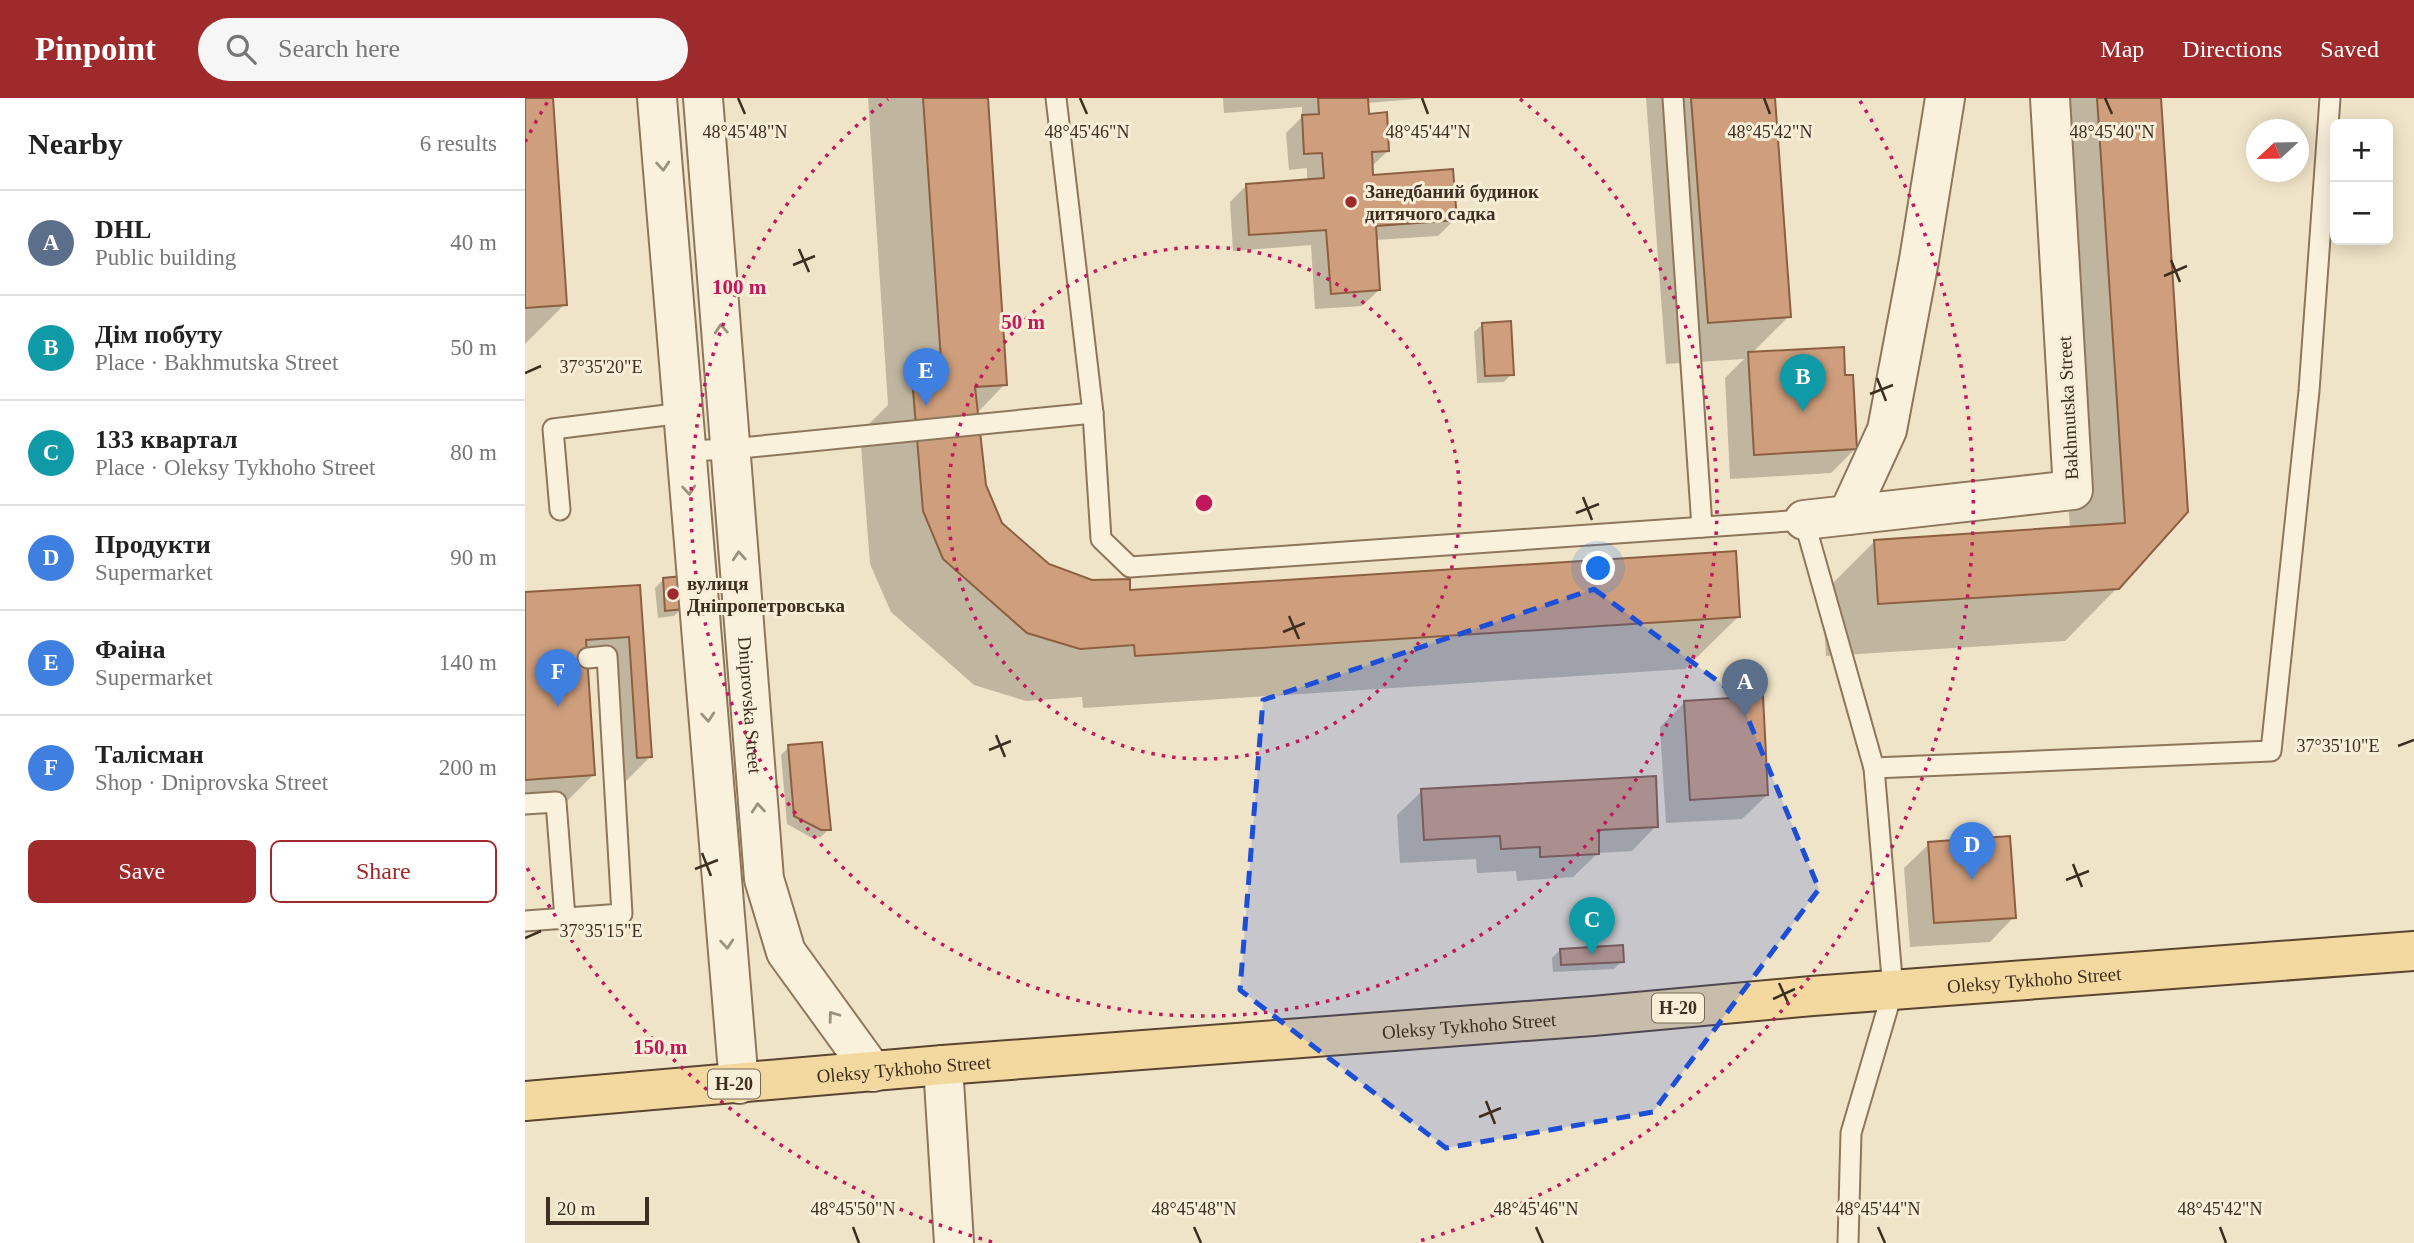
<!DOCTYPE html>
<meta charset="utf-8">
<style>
body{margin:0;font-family:Georgia,serif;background:#f6f6f6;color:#222}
.controls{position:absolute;right:21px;top:21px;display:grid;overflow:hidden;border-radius:10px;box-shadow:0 4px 18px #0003}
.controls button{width:63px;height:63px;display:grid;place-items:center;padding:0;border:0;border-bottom:2px solid #e0e0e0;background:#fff;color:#222;font:35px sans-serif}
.compass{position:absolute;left:1721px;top:21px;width:63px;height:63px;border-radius:50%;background:#fff;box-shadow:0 4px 18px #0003;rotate:248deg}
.scale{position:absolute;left:21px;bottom:18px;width:103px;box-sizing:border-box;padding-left:7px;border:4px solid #3d2e20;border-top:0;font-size:19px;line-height:24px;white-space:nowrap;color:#3d2e20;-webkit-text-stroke:5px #f7eed8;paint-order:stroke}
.you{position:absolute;left:1074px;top:471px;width:24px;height:24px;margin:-18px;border:5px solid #fff;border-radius:50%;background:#1a73e8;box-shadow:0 0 0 10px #1a73e833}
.badge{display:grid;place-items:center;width:46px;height:46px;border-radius:50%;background:#9e2a2b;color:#fff;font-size:23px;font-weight:700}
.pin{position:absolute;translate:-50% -58px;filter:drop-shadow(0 2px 4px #0008)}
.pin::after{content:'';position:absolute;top:37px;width:24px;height:21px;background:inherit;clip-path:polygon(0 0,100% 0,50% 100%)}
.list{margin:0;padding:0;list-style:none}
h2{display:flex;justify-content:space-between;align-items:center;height:91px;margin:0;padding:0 28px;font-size:30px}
h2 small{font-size:23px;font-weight:400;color:#767676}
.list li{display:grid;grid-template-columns:46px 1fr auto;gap:21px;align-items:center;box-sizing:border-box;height:105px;padding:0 28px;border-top:2px solid #e0e0e0}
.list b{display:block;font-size:26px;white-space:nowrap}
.list p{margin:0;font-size:23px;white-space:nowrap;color:#767676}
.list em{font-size:23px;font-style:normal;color:#767676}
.actions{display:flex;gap:14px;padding:21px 28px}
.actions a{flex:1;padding:16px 0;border:2px solid #9e2a2b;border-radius:10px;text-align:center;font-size:24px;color:#9e2a2b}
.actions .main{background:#9e2a2b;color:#fff}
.icon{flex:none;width:38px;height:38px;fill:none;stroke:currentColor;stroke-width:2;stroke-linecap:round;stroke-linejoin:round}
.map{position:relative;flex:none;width:1889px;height:1145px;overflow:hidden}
header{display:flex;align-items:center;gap:42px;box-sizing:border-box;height:98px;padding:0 35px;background:#9e2a2b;color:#fff}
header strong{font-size:33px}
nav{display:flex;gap:38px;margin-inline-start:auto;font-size:24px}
.search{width:490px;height:63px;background:#f6f6f6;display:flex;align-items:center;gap:18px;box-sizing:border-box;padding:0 24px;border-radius:38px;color:#767676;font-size:26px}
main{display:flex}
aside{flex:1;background:#fff}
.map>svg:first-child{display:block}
</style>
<header>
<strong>Pinpoint</strong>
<div class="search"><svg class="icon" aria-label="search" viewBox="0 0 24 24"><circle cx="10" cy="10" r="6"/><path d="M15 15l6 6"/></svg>Search here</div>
<nav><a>Map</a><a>Directions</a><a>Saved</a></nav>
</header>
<main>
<aside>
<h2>Nearby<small>6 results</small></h2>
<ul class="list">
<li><span class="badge" style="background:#5c6f8a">A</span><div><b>DHL</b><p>Public building</p></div><em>40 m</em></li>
<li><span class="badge" style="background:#0f9aa8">B</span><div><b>Дім побуту</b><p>Place · Bakhmutska Street</p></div><em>50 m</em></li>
<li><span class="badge" style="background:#0f9aa8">C</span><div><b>133 квартал</b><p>Place · Oleksy Tykhoho Street</p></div><em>80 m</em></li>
<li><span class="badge" style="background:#3f7fe0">D</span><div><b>Продукти</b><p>Supermarket</p></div><em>90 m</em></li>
<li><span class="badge" style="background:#3f7fe0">E</span><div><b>Фаіна</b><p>Supermarket</p></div><em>140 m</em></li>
<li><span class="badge" style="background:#3f7fe0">F</span><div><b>Талісман</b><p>Shop · Dniprovska Street</p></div><em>200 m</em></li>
</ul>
<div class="actions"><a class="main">Save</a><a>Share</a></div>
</aside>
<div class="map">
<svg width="1889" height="1145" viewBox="0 0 1889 1145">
<rect width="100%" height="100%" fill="#f0e4c8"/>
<!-- shadow -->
<g fill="#0003">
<path d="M0,0H26L40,206L0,246Z"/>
<path d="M343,0H462L480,286L452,315L459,388L476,426L523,467L567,483L604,493L1213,519L1160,571L558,610L557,599L501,603L449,587L366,514L345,466L335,335L363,307Z"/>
<path d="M698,0H902L842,5L843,17L863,53L846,69V79L930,121L913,138L850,142L854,192L837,208L790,211L786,147L708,153L705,104L721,88L782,83V70L764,72L761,35L777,19V9L699,15Z"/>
<path d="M1121,0H1248L1264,218L1227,255L1330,351L1306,375L1205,381L1200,280L1219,261L1141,266Z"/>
<path d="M1517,0H1634L1662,413L1593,489L1540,543L1301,558L1297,496L1350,443L1545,431Z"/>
<path d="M957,227L987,276L979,284L952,285L949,234Z"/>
<path d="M138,482L157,510L149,518L133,520L130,490Z"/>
<path d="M114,488L126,658L94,690L73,570L61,571L68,677L37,708L0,711V496Z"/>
<path d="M1160,604L1242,697L1217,721L1141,725L1135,629Z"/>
<path d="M264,649L304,731L296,739L287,740L262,726L256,657Z"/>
<path d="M897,693L1131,728L1107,753L1073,755L1048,779L992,783L991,773L952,775L951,761L875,765L872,717Z"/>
<path d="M1404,746L1489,819L1465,844L1385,849L1379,770Z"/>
<path d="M1035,852L1097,863L1089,871L1028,874L1027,860Z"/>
</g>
<!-- building -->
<g fill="#cf9f7d" stroke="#8d5f41" stroke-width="2">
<path d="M0,0H28L42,207L0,210Z"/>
<path d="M398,0H463L482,287L450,289L461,387L477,425L524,466L567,482L605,481V492L1211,453L1215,519L610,558L609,547L555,551L502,535L418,461L398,413L387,280L417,277Z"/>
<path d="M793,0H843L844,16L862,14L864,53L847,54L848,77L928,71L932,122L851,128L855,192L806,196L801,132L724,137L721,86L799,80L797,55L779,56L777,17L794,16Z"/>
<path d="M1166,0H1250L1266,219L1183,225Z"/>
<path d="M1572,0H1636L1663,414L1594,491L1353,506L1349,442L1600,425Z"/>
<path d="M986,223L989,277L960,278L957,225Z"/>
<path d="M1319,249L1320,277H1328L1332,351L1229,357L1223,254Z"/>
<path d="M157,478L159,511L140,513L138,480Z"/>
<path d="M115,487L127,659L112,660L104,539L61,542L70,677L0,682V494Z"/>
<path d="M1238,598L1243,697L1165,702L1159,603Z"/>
<path d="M297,644L306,732H296L269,718L263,647Z"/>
<path d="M1131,678L1133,729L1074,732V756L1015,759V749L976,751L975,738L899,742L896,691Z"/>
<path d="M1485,738L1491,820L1409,825L1403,744Z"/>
<path d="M1098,847L1099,864L1036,867L1035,851Z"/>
</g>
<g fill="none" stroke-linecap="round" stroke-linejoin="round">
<!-- service casing -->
<g stroke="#8d765c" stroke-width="23">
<g id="service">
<path d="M531,0L568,315L576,441L605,469L1279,422L1349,670L1368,892L1326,1035L1323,1145"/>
<path d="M1148,0L1177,429"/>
<path d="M161,353L206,351L568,315"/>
<path d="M35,412L28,331L158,315"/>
<path d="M1349,670L1746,653L1784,293L1805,0"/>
<path d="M0,706L31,704L40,820"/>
<path d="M0,823L97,816L82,558L63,560"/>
</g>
</g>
<!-- minor casing -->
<g stroke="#8d765c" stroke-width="42">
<g id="minor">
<path d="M1323,417L1362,332L1394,162L1420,0"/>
<path d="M1279,422L1548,392L1525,0"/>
</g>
</g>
<!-- tertiary casing -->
<g stroke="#8d765c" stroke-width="42">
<g id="tertiary">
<path d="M132,0L214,986"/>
<path id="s1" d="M178,0L239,781L261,854L348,974"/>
<path d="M418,967L429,1145"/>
</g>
</g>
<!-- primary casing -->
<g stroke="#5b4430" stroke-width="42">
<g id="primary">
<path id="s2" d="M0,1003L418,967L1068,918L1287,898L1889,853"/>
</g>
</g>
<!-- service -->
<use href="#service" stroke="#faf1dc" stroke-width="19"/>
<!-- minor -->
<use href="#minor" stroke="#faf1dc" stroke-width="38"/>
<!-- tertiary -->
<use href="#tertiary" stroke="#faf1dc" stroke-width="38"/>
<!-- primary -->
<use href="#primary" stroke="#f3d9a0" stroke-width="38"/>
</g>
<!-- one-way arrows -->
<defs><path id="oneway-chevron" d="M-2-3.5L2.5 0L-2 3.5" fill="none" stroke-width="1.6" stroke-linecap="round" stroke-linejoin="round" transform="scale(1.75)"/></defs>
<g stroke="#9c907e">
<use href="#oneway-chevron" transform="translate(138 68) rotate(85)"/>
<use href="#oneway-chevron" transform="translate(196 231) rotate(-94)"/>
<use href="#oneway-chevron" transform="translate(164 392) rotate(85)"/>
<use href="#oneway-chevron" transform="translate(214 458) rotate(-94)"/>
<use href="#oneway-chevron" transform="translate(183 619) rotate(85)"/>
<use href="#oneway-chevron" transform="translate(233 710) rotate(-95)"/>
<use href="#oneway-chevron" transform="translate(202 846) rotate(85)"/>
<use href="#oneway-chevron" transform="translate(308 918) rotate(-126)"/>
</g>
<!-- marked area -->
<path fill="#1d4ed8" fill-opacity="0.2" stroke="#1d4ed8" stroke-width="5" stroke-dasharray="14 9" stroke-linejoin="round" d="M1069,491L1214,599L1294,791L1128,1014L921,1050L715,892L738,602Z"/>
<!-- ticks -->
<path fill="none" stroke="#3d2e20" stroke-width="2.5" d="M213,0L220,16M555,0L562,16M897,0L903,16M1239,0L1245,16M1580,0L1587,16M274,151L284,174M1646,162L1655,184M268,167L290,158M1639,178L1662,168M0,275L16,268M1352,280L1361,303M1345,296L1368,287M1058,399L1067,422M1051,415L1074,406M764,518L774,541M758,534L780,525M471,637L480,659M1873,648L1889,642M464,652L486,643M177,755L186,778M1548,766L1557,789M170,771L193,762M1541,782L1564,773M0,840L16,833M1254,885L1264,907M1248,901L1270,891M961,1003L970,1026M954,1019L976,1010M328,1129L334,1145M669,1129L676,1145M1011,1129L1018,1145M1353,1129L1360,1145M1695,1129L1701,1145"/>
<!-- distance rings -->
<g fill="none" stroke="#c2185b" stroke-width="3.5" stroke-dasharray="3.5 7">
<circle cx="679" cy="405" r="256"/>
<path d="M995 1A513 513 0 1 1 363 1"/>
<path d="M467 1144A769 769 0 0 1 0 766M0 44A769 769 0 0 1 23 3M1335 3A769 769 0 0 1 891 1144"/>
</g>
<!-- markers -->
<g fill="#9e2a2b" stroke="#f7eed8" stroke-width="2.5">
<circle cx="826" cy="104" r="7"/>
<circle cx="148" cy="496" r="7"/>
</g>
<g text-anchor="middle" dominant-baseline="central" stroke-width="6" stroke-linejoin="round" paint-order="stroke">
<!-- shield labels -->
<g fill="#f7eed8" stroke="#756857" stroke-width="2">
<rect x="1127" y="895.5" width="52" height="29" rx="5"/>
<rect x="183" y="971.5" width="52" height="29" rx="5"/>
</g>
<g font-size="18" font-weight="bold" fill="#3d2e20">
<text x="1153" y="910">Н-20</text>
<text x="209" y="986">Н-20</text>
</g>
<!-- poi labels -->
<g font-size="19" font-weight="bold" fill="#3d2e20" stroke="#f7eed8" text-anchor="start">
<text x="840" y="93">Занедбаний будинок<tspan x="840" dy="22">дитячого садка</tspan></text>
<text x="162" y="485">вулиця<tspan x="162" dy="22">Дніпропетровська</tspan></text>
</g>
<!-- street labels -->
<g font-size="19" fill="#3d2e20" stroke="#f7eed8">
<text transform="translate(1543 310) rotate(-93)">Bakhmutska Street</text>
<text stroke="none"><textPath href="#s1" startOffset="609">Dniprovska Street</textPath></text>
<text stroke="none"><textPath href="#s2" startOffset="1514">Oleksy Tykhoho Street</textPath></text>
<text stroke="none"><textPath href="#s2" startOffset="947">Oleksy Tykhoho Street</textPath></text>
<text stroke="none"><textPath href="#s2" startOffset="380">Oleksy Tykhoho Street</textPath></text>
</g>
</g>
<g font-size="18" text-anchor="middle" fill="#3d2e20" stroke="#f7eed8" stroke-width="6" stroke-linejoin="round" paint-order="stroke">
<text x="220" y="40">48°45'48"N</text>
<text x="562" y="40">48°45'46"N</text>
<text x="903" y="40">48°45'44"N</text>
<text x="1245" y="40">48°45'42"N</text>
<text x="1587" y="40">48°45'40"N</text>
<text x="76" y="275">37°35'20"E</text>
<text x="1813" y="654">37°35'10"E</text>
<text x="76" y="839">37°35'15"E</text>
<text x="328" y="1117">48°45'50"N</text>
<text x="669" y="1117">48°45'48"N</text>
<text x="1011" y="1117">48°45'46"N</text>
<text x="1353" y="1117">48°45'44"N</text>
<text x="1695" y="1117">48°45'42"N</text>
</g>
<circle cx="679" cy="405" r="10" fill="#c2185b" stroke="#f7eed8" stroke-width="3.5"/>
<g font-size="21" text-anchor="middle" font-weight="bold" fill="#c2185b" stroke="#f7eed8" stroke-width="6" stroke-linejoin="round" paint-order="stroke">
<text x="214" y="196">100 m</text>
<text x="498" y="231">50 m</text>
<text x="135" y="956">150 m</text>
</g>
</svg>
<div class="controls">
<button>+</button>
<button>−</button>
</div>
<svg class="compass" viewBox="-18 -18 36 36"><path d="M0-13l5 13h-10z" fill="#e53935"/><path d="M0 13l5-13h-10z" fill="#767676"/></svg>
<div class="scale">20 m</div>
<div class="you"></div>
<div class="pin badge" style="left:1220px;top:619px;background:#5c6f8a">A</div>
<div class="pin badge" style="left:1278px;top:314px;background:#0f9aa8">B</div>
<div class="pin badge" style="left:1067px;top:857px;background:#0f9aa8">C</div>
<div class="pin badge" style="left:1447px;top:782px;background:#3f7fe0">D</div>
<div class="pin badge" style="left:401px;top:308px;background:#3f7fe0">E</div>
<div class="pin badge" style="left:33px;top:609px;background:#3f7fe0">F</div>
</div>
</main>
